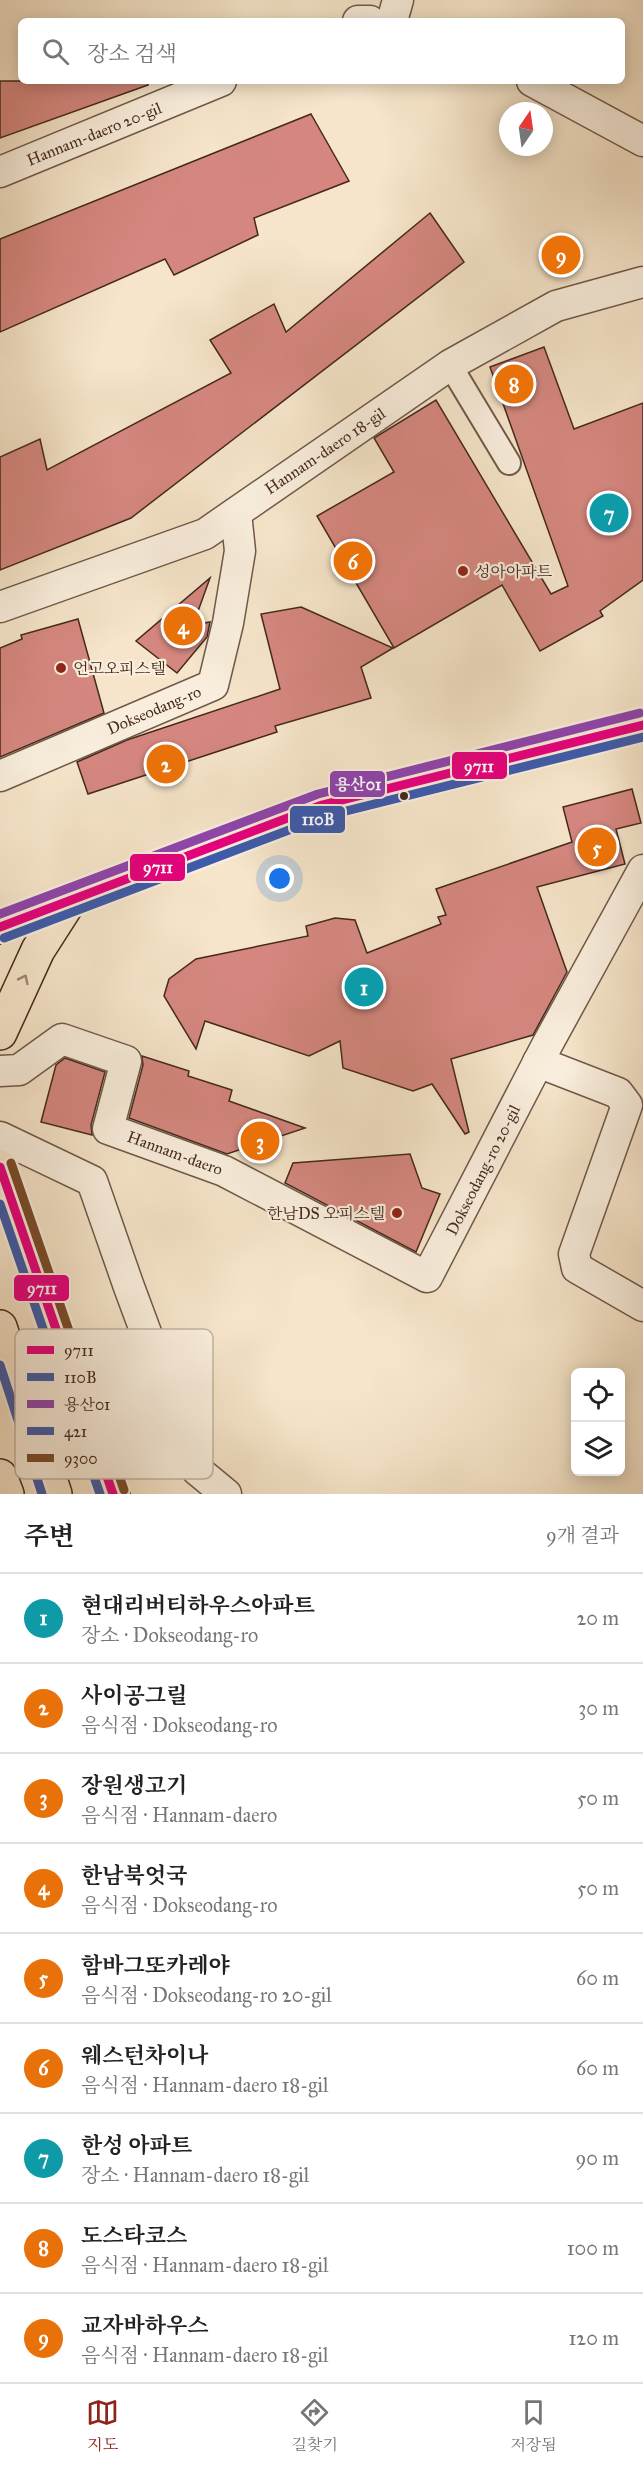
<!DOCTYPE html>
<html lang="ko">
<meta charset="utf-8">
<style>
body{margin:0;font-family:"IM FELL Great Primer","Noto Serif KR",serif;background:#f2f2f2;color:#222}
.controls{position:absolute;right:18px;bottom:18px;display:grid;overflow:hidden;border-radius:9px;box-shadow:0 3px 15px #0003}
.controls button{width:54px;height:54px;display:grid;place-items:center;padding:0;border:0;border-bottom:2px solid #e0e0e0;background:#fff;color:#222;font:30px sans-serif}
.compass{position:absolute;left:499px;top:102px;width:54px;height:54px;border-radius:50%;background:#fff;box-shadow:0 3px 15px #0003;rotate:13deg}
.you{position:absolute;left:280px;top:879px;width:21px;height:21px;margin:-15px;border:4px solid #fff;border-radius:50%;background:#1a73e8;box-shadow:0 0 0 9px #1a73e833}
.badge{display:grid;place-items:center;width:39px;height:39px;border-radius:50%;background:#8f2418;color:#fff;font-size:20px;font-weight:700}
.pin{position:absolute;translate:-50% -50%;border:3px solid #fff;box-shadow:0 2px 6px #0006}
.list{margin:0;padding:0;list-style:none}
h2{display:flex;justify-content:space-between;align-items:center;height:78px;margin:0;padding:0 24px;font-size:26px}
h2 small{font-size:20px;font-weight:400;color:#767676}
.list li{display:grid;grid-template-columns:39px 1fr auto;gap:18px;align-items:center;box-sizing:border-box;height:90px;padding:0 24px;border-top:2px solid #e0e0e0}
.list b{display:block;font-size:22px;white-space:nowrap}
.list p{margin:0;font-size:20px;white-space:nowrap;color:#767676}
.list em{font-size:20px;font-style:normal;color:#767676}
.icon{flex:none;width:33px;height:33px;fill:none;stroke:currentColor;stroke-width:2;stroke-linecap:round;stroke-linejoin:round}
.map{position:relative;flex:none;width:643px;height:1494px;overflow:hidden}
.search{position:absolute;background:#fff;box-shadow:0 3px 15px #0003;left:18px;right:18px;top:18px;height:66px;display:flex;align-items:center;gap:15px;box-sizing:border-box;padding:0 21px;border-radius:9px;color:#767676;font-size:22px}
.sheet{height:888px;background:#fff}
nav{display:flex;justify-content:space-around;align-items:center;box-sizing:border-box;height:84px;border-top:2px solid #e0e0e0;background:#fff;font-size:16px;color:#767676}
nav a{display:grid;justify-items:center;gap:3px}
nav .on{color:#8f2418}
.map>svg:first-child{display:block}
</style>
<div class="map">
<svg width="643" height="1494" viewBox="0 0 643 1494">
<rect width="100%" height="100%" fill="#f6e5ca"/>
<filter id="stains"><feTurbulence type="fractalNoise" baseFrequency=".00333" numOctaves="4"/><feColorMatrix values="0 0 0 0 .2 0 0 0 0 .09 0 0 0 0 .02 0 0 0 .5 -.17"/></filter>
<radialGradient id="worn" r=".72"><stop offset=".6" stop-color="#630" stop-opacity="0"/><stop offset="1" stop-color="#630" stop-opacity=".3"/></radialGradient>
<!-- building -->
<g fill="#d5877f" stroke="#44291c" stroke-width="1.5">
<path d="M0,81H147L148,85L0,138Z"/>
<path d="M311,114L349,181L254,218L258,235L174,275L165,259L0,332V239Z"/>
<path d="M430,213L464,262L131,518L0,570V457L40,439L47,470L231,373L210,340L274,304L286,332Z"/>
<path d="M544,347L574,429L643,403V580L600,611L603,616L540,651L502,585L394,648L317,516L394,472L374,438L436,400L551,594L568,586L490,367Z"/>
<path d="M210,578L193,625L210,622L207,637L177,673L136,641Z"/>
<path d="M301,607L393,648L361,667L371,698L275,726L277,732L88,794L77,762L127,740L280,689L261,614Z"/>
<path d="M78,619L104,713L0,757V648L22,639L21,635Z"/>
<path d="M632,789L641,823L616,829L625,864L537,887L567,972L533,1035L451,1059L469,1132L465,1134L432,1084L413,1091L343,1068L340,1041L309,1056L205,1021L196,1049L164,996L169,979L196,959L308,936L306,926L335,918L355,920L367,953L441,924L438,917L446,915L436,889L572,842L563,807Z"/>
<path d="M142,1056L189,1071L188,1076L232,1090L229,1101L305,1128L227,1154L129,1118L143,1065Z"/>
<path d="M65,1058L105,1072L91,1125L92,1135L41,1122L56,1065Z"/>
<path d="M410,1154L422,1188L440,1194L416,1252L285,1183L293,1163Z"/>
</g>
<g fill="none" stroke-linecap="round" stroke-linejoin="round">
<!-- pedestrian casing -->
<g stroke="#705848" stroke-width="26">
<path id="pedestrian" d="M450,365L509,463"/>
</g>
<!-- minor casing -->
<g stroke="#705848" stroke-width="33">
<g id="minor">
<path d="M358,21H370"/>
<path d="M392,21L398,0"/>
<path d="M532,81L643,141"/>
<path d="M0,172L221,81"/>
<path d="M0,607L205,534L450,365L556,306L643,282"/>
<path d="M0,776L213,685L228,623L240,551L236,513"/>
<path d="M538,1062L618,1093L627,1105L574,1254L577,1268L643,1306"/>
<path d="M0,1071L19,1070L62,1039L126,1061L108,1129L224,1171L427,1277L547,1045L643,870"/>
<path d="M0,1137L92,1181L129,1287L197,1470L226,1494"/>
</g>
</g>
<!-- secondary casing -->
<g stroke="#44291c" stroke-width="36">
<path id="secondary" d="M0,927L322,805L643,725"/>
</g>
<!-- primary casing -->
<g stroke="#44291c" stroke-width="36">
<g id="primary">
<path d="M0,1033L38,950L70,900"/>
<path d="M0,1167L113,1494"/>
<path d="M0,1327L55,1494"/>
<path d="M0,1476L7,1494"/>
</g>
</g>
<!-- pedestrian -->
<use href="#pedestrian" stroke="#f9eedd" stroke-width="22"/>
<!-- minor -->
<use href="#minor" stroke="#f9eedd" stroke-width="30"/>
<!-- secondary -->
<use href="#secondary" stroke="#f9eedd" stroke-width="33"/>
<!-- primary -->
<use href="#primary" stroke="#f6e5ca" stroke-width="33"/>
<!-- bus-1 casing -->
<g stroke="#f9eedd" stroke-width="14">
<g id="bus-1">
<path d="M0,927L322,805L643,725"/>
<path d="M0,1167L113,1494"/>
</g>
</g>
<!-- bus-2 casing -->
<g stroke="#f9eedd" stroke-width="14">
<g id="bus-2">
<path d="M4,938L326,816L643,737"/>
<path d="M0,1365L42,1494"/>
</g>
</g>
<!-- bus-3 casing -->
<g stroke="#f9eedd" stroke-width="14">
<path id="bus-3" d="M0,914L318,794L640,713"/>
</g>
<!-- bus-4 casing -->
<g stroke="#f9eedd" stroke-width="14">
<path id="bus-4" d="M0,1204L100,1494"/>
</g>
<!-- bus-5 casing -->
<g stroke="#f9eedd" stroke-width="14">
<path id="bus-5" d="M11,1163L124,1490"/>
</g>
<!-- bus-1 -->
<use href="#bus-1" stroke="#e5007d" stroke-width="9"/>
<!-- bus-2 -->
<use href="#bus-2" stroke="#3d5bab" stroke-width="9"/>
<!-- bus-3 -->
<use href="#bus-3" stroke="#8e44ad" stroke-width="9"/>
<!-- bus-4 -->
<use href="#bus-4" stroke="#3d5bab" stroke-width="9"/>
<!-- bus-5 -->
<use href="#bus-5" stroke="#7a4b2a" stroke-width="9"/>
</g>
<!-- one-way arrows -->
<defs><path id="oneway-chevron" d="M-2-3.5L2.5 0L-2 3.5" fill="none" stroke-width="1.6" stroke-linecap="round" stroke-linejoin="round" transform="scale(1.5)"/></defs>
<use stroke="#9d8773" href="#oneway-chevron" transform="translate(24 979) rotate(-64)"/>
<!-- markers -->
<g fill="#8f2418" stroke="#f9eedd" stroke-width="2">
<circle cx="463" cy="571" r="6"/>
<circle cx="61" cy="668" r="6"/>
<circle cx="397" cy="1213" r="6"/>
</g>
<circle fill="#44291c" stroke="#f9eedd" stroke-width="2" cx="404" cy="796" r="5"/>
<g text-anchor="middle" dominant-baseline="central" stroke-width="4.5" stroke-linejoin="round" paint-order="stroke">
<!-- street labels -->
<g font-size="16" fill="#44291c" stroke="#f9eedd">
<text transform="translate(94 134) rotate(-22)">Hannam-daero 20-gil</text>
<text transform="translate(325 451) rotate(-34)">Hannam-daero 18-gil</text>
<text transform="translate(154 710) rotate(-23)">Dokseodang-ro</text>
<text transform="translate(175 1153) rotate(20)">Hannam-daero</text>
<text transform="translate(483 1170) rotate(-63)">Dokseodang-ro 20-gil</text>
</g>
<!-- poi labels -->
<g font-size="16" fill="#44291c" stroke="#f9eedd" text-anchor="start">
<text x="475" y="571">성아아파트</text>
<text x="73" y="668">언고오피스텔</text>
<text x="385" y="1213" text-anchor="end">한남DS 오피스텔</text>
</g>
</g>
<!-- legend -->
<rect x="15" y="1329" width="198" height="150" rx="9" fill="#f9eedd" stroke="#c3b3a3" stroke-width="1.5"/>
<rect x="27" y="1346" width="27" height="8" fill="#e5007d"/>
<rect x="27" y="1373" width="27" height="8" fill="#3d5bab"/>
<rect x="27" y="1400" width="27" height="8" fill="#8e44ad"/>
<rect x="27" y="1427" width="27" height="8" fill="#3d5bab"/>
<rect x="27" y="1454" width="27" height="8" fill="#7a4b2a"/>
<g font-size="16" fill="#44291c">
<text x="64" y="1356">9711</text>
<text x="64" y="1383">110B</text>
<text x="64" y="1410">용산01</text>
<text x="64" y="1437">421</text>
<text x="64" y="1464">9300</text>
</g>
<g stroke="#f9eedd" stroke-width="2">
<rect x="451" y="751" width="57" height="29" rx="6" fill="#e5007d"/>
<rect x="329" y="770" width="57" height="28" rx="6" fill="#8e44ad"/>
<rect x="289" y="805" width="57" height="29" rx="6" fill="#3d5bab"/>
<rect x="129" y="853" width="57" height="29" rx="6" fill="#e5007d"/>
<rect x="13" y="1274" width="57" height="28" rx="6" fill="#e5007d"/>
</g>
<g font-size="16" text-anchor="middle" font-weight="bold" fill="#fff">
<text x="479" y="772">9711</text>
<text x="358" y="790">용산01</text>
<text x="318" y="825">110B</text>
<text x="158" y="873">9711</text>
<text x="42" y="1294">9711</text>
</g>
<rect width="100%" height="100%" filter="url(#stains)"/>
<rect width="100%" height="100%" fill="url(#worn)"/>
</svg>
<div class="controls">
<button><svg class="icon" aria-label="locate" viewBox="0 0 24 24"><circle cx="12" cy="12" r="6"/><path d="M12 2v4M12 18v4M2 12h4M18 12h4"/></svg></button>
<button><svg class="icon" aria-label="layers" viewBox="0 0 24 24"><path d="M12 4l9 5-9 5-9-5zM3 14l9 5 9-5"/></svg></button>
</div>
<svg class="compass" viewBox="-18 -18 36 36"><path d="M0-13l5 13h-10z" fill="#e53935"/><path d="M0 13l5-13h-10z" fill="#767676"/></svg>
<div class="you"></div>
<div class="pin badge" style="left:364px;top:987px;background:#0f9aa8">1</div>
<div class="pin badge" style="left:166px;top:764px;background:#e8710a">2</div>
<div class="pin badge" style="left:260px;top:1141px;background:#e8710a">3</div>
<div class="pin badge" style="left:183px;top:626px;background:#e8710a">4</div>
<div class="pin badge" style="left:597px;top:847px;background:#e8710a">5</div>
<div class="pin badge" style="left:353px;top:561px;background:#e8710a">6</div>
<div class="pin badge" style="left:609px;top:513px;background:#0f9aa8">7</div>
<div class="pin badge" style="left:514px;top:384px;background:#e8710a">8</div>
<div class="pin badge" style="left:561px;top:255px;background:#e8710a">9</div>
<div class="search"><svg class="icon" aria-label="search" viewBox="0 0 24 24"><circle cx="10" cy="10" r="6"/><path d="M15 15l6 6"/></svg>장소 검색</div>
</div>
<section class="sheet">
<h2>주변<small>9개 결과</small></h2>
<ul class="list">
<li><span class="badge" style="background:#0f9aa8">1</span><div><b>현대리버티하우스아파트</b><p>장소 · Dokseodang-ro</p></div><em>20 m</em></li>
<li><span class="badge" style="background:#e8710a">2</span><div><b>사이공그릴</b><p>음식점 · Dokseodang-ro</p></div><em>30 m</em></li>
<li><span class="badge" style="background:#e8710a">3</span><div><b>장원생고기</b><p>음식점 · Hannam-daero</p></div><em>50 m</em></li>
<li><span class="badge" style="background:#e8710a">4</span><div><b>한남북엇국</b><p>음식점 · Dokseodang-ro</p></div><em>50 m</em></li>
<li><span class="badge" style="background:#e8710a">5</span><div><b>함바그또카레야</b><p>음식점 · Dokseodang-ro 20-gil</p></div><em>60 m</em></li>
<li><span class="badge" style="background:#e8710a">6</span><div><b>웨스턴차이나</b><p>음식점 · Hannam-daero 18-gil</p></div><em>60 m</em></li>
<li><span class="badge" style="background:#0f9aa8">7</span><div><b>한성 아파트</b><p>장소 · Hannam-daero 18-gil</p></div><em>90 m</em></li>
<li><span class="badge" style="background:#e8710a">8</span><div><b>도스타코스</b><p>음식점 · Hannam-daero 18-gil</p></div><em>100 m</em></li>
<li><span class="badge" style="background:#e8710a">9</span><div><b>교자바하우스</b><p>음식점 · Hannam-daero 18-gil</p></div><em>120 m</em></li>
</ul>
</section>
<nav>
<a class="on"><svg class="icon" aria-label="map" viewBox="0 0 24 24"><path d="M3 6l6-2 6 2 6-2v14l-6 2-6-2-6 2zM9 4v14M15 6v14"/></svg>지도</a>
<a><svg class="icon" aria-label="directions" viewBox="0 0 24 24"><path d="M12 3l9 9-9 9-9-9zM9 14v-3h6M13 9l2 2-2 2"/></svg>길찾기</a>
<a><svg class="icon" aria-label="saved" viewBox="0 0 24 24"><path d="M7 4h10v16l-5-4-5 4z"/></svg>저장됨</a>
</nav>
